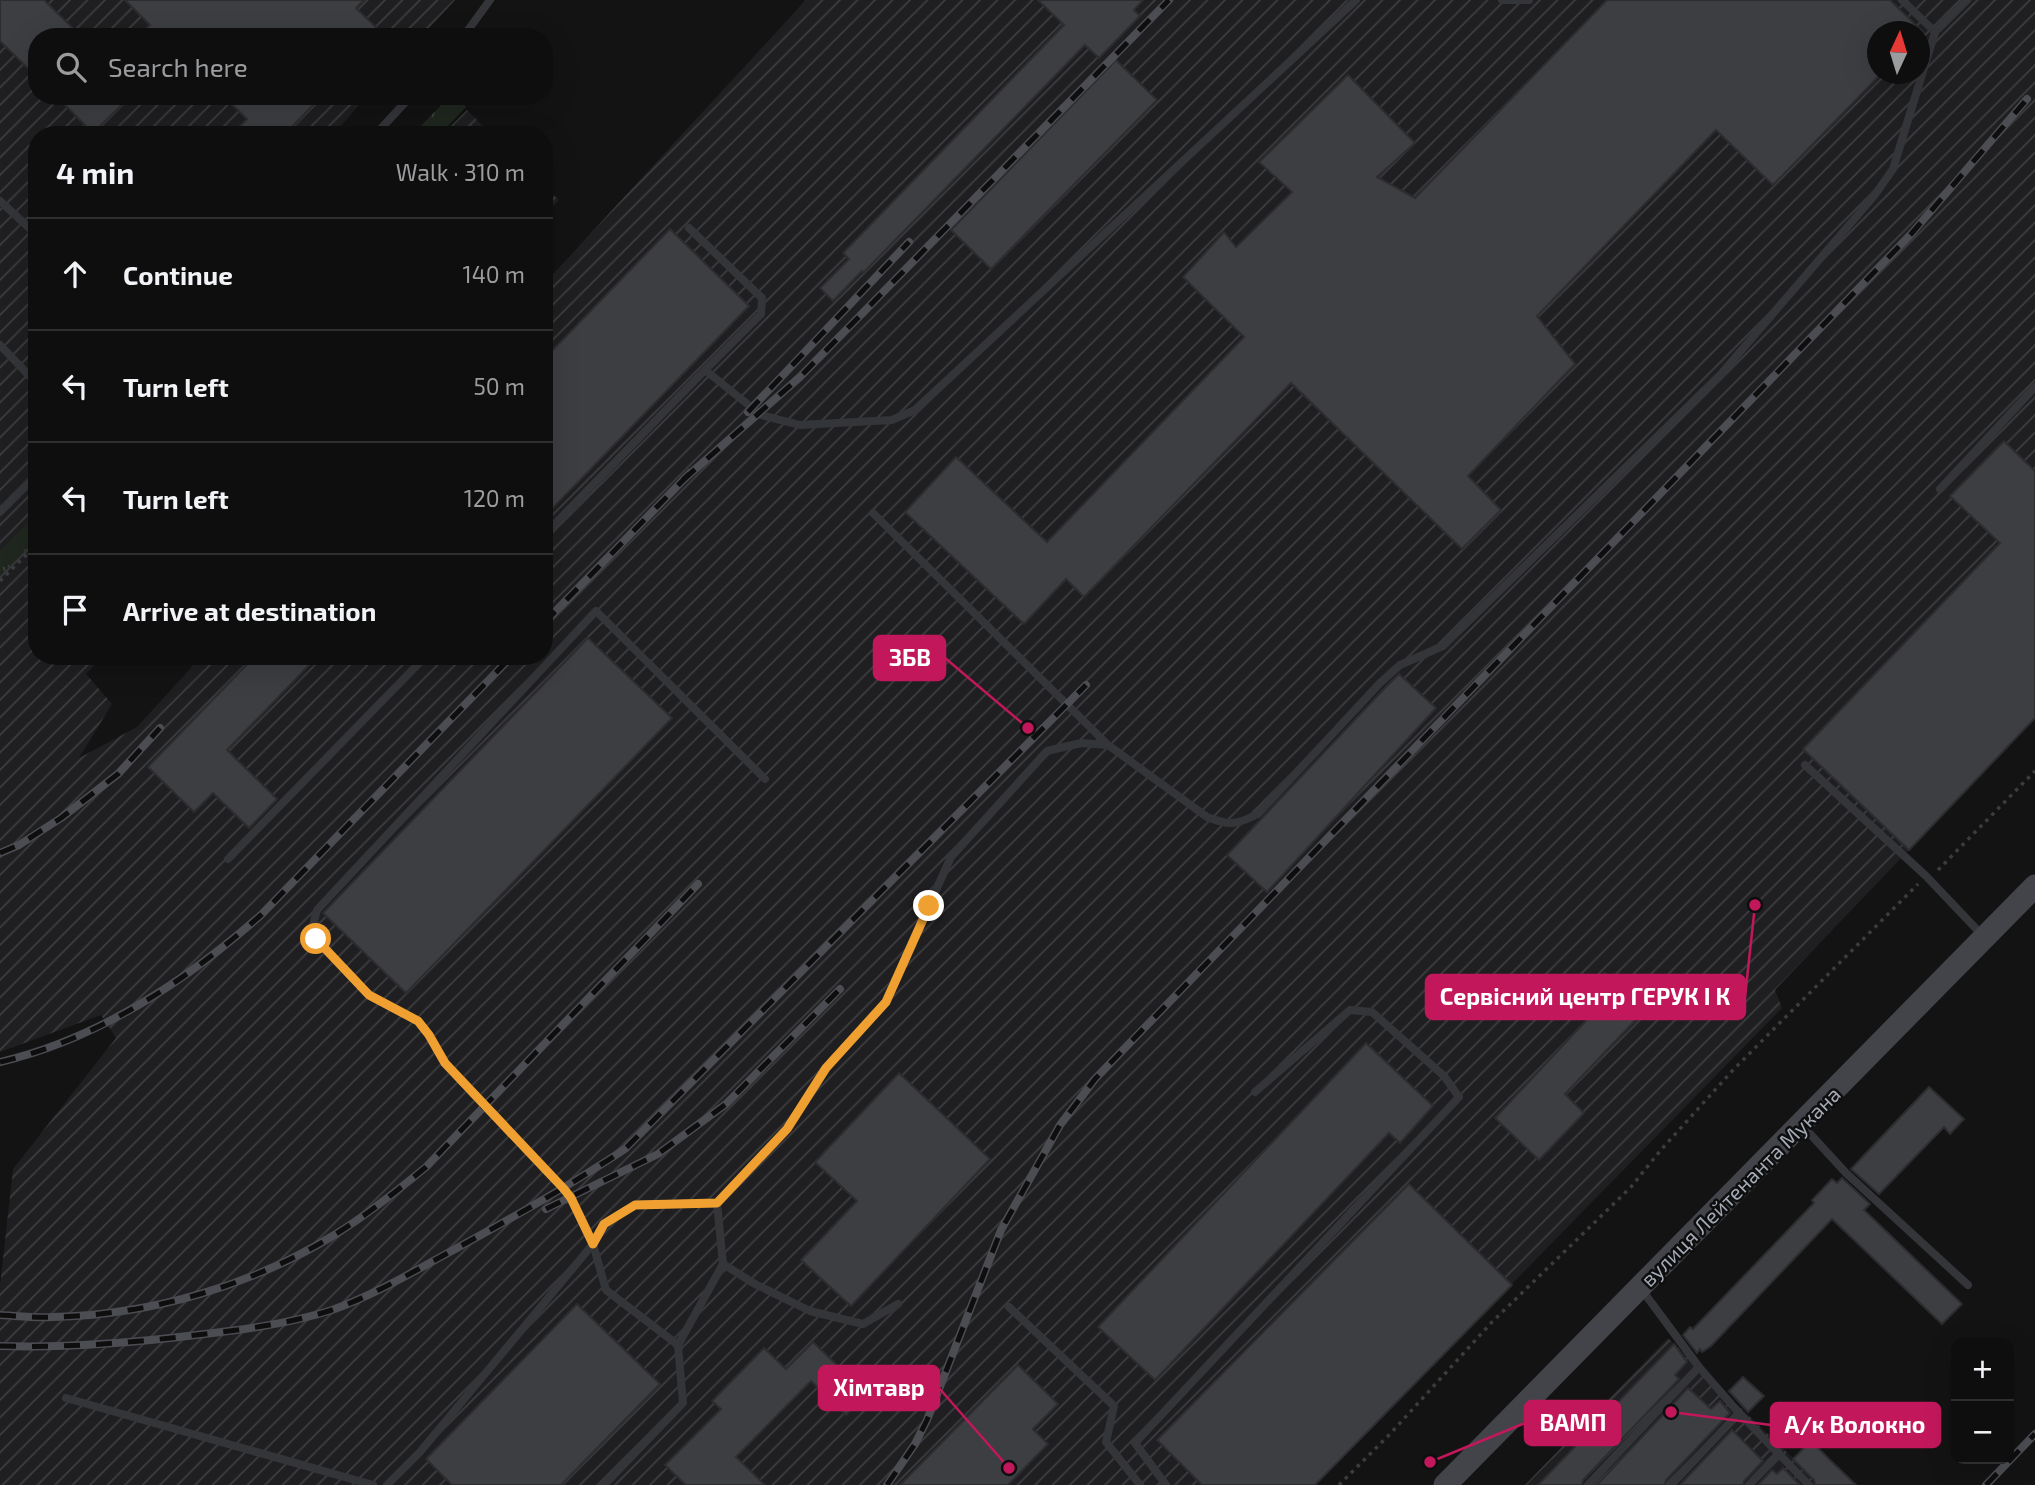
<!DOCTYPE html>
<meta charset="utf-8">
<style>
body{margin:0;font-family:"Exo 2",sans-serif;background:#171718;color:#f1f3f6}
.controls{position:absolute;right:21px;bottom:21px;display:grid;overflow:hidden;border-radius:14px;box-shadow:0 7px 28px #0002}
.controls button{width:63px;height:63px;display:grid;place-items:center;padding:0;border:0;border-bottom:2px solid #2e2e2f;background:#0e0e0f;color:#f1f3f6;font:35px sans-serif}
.compass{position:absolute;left:1867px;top:21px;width:63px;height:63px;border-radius:50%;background:#0e0e0f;box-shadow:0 7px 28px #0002;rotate:4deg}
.stop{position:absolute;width:21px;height:21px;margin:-16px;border:5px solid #efa030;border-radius:50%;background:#fff}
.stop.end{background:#efa030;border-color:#fff;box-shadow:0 2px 7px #0008}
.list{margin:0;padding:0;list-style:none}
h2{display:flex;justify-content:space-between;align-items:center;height:91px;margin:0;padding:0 28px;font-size:30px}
h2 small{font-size:23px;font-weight:400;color:#9b9c9e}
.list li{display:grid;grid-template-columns:46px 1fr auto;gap:21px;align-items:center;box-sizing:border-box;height:112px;padding:0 28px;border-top:2px solid #2e2e2f}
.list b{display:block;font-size:26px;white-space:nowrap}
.list em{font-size:23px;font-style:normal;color:#9b9c9e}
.icon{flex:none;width:38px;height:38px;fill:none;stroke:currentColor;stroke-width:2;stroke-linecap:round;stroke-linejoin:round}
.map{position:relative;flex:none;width:2035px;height:1485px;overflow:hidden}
.search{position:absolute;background:#0e0e0f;box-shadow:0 7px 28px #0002;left:28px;top:28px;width:525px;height:77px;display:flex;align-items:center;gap:18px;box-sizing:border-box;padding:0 24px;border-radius:28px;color:#9b9c9e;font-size:26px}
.panel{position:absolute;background:#0e0e0f;box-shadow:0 7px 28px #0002;left:28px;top:126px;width:525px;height:539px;border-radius:28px}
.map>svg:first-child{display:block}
</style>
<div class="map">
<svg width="2035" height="1485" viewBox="0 0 2035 1485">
<defs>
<pattern id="industrial-furrows" width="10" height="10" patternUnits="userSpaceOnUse" patternTransform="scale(1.75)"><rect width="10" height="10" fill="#1f1f21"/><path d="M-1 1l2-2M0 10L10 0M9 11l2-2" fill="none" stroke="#3d3d3f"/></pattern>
<pattern id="grass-tufts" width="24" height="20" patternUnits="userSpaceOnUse" patternTransform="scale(1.75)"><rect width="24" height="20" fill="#1f271f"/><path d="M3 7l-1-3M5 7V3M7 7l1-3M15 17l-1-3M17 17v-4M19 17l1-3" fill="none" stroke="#3d443d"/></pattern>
</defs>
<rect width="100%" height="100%" fill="#131314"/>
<!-- industrial -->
<g fill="url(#industrial-furrows)" fill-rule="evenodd">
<path d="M0,0H455L421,37H37V96H367L333,135H37V656H103L86,674L112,704L79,758L137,727L202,656H544V284L806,0H2035V718L1775,990L1782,1008L1315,1485H0V1286L13,1169L116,1038L101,1015L0,1052ZM1878,32H1920V74H1878Z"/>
<path d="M467,110L492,135H442Z"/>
<path d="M544,186L559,200L544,215Z"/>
<path d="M1668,1338L1821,1485H1525Z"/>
</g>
<!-- grass -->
<g fill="url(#grass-tufts)">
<path d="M450,96H455L466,107L439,135H412Z"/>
<path d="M37,513V538L0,576V551Z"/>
</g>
<!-- building -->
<g fill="#3d3e41" stroke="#2d2d30" stroke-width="2">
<path d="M0,0H44L82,37H37V77L0,41Z"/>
<path d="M125,0H364L356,8L386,37H137L150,25Z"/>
<path d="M1038,0H1143L1134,10L1140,16L1099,58L1085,45L863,273L862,271L833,301L820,288L849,259L843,253L1064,25Z"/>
<path d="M1607,0H1890L1923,32H1878V77L1773,185L1716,130L1537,316L1575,364L1468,476L1501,510L1462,549L1291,383L1084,597L1066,579L1024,624L905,512L956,457L1047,542L1244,337L1183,277L1224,232L1236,247L1292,192L1259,162L1348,75L1415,143L1377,177L1415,198Z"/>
<path d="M1116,60L1157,100L991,269L951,230Z"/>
<path d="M56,96H131L93,133Z"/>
<path d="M223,96H322L284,135H231L247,119Z"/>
<path d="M670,229L749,306L544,517V359Z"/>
<path d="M2004,441L2035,471V718L1909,850L1803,749L2000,543L1950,496Z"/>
<path d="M588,638L672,718L406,993L323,913Z"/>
<path d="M255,656H318L227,750L277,799L249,828L213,793L194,812L148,767Z"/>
<path d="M1399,674L1436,708L1267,892L1227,855L1385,688Z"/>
<path d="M1605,973L1645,1010L1565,1094L1584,1113L1539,1160L1495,1118L1597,1009L1583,996Z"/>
<path d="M1366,1043L1433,1106L1400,1143L1389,1133L1155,1380L1098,1327Z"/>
<path d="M899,1073L990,1159L851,1306L801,1260L857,1201L815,1162Z"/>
<path d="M1929,1087L1964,1119L1950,1134L1944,1127L1879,1194L1851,1169Z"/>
<path d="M1842,1178L1870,1204L1864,1210L1962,1304L1942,1324L1832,1219L1711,1346L1702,1352L1700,1349L1697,1353L1683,1335L1690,1327L1693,1329L1814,1203L1812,1200L1832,1179L1837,1183Z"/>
<path d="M1409,1184L1512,1285L1315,1485H1202L1157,1440Z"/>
<path d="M577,1304L660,1384L561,1485H452L426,1459Z"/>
<path d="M813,1342L867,1394L846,1415L811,1381L736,1457L765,1485H686L665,1465L721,1409L712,1401L764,1348L786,1369Z"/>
<path d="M1674,1344L1687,1362L1675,1375L1679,1379L1583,1480L1582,1485H1538Z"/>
<path d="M1018,1365L1058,1404L1033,1429L1048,1444L1008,1485H900Z"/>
<path d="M1743,1377L1764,1396L1748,1412L1729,1391Z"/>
<path d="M1688,1388L1711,1409L1720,1401L1730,1413L1666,1480L1665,1485H1597Z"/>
<path d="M1732,1430L1763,1461L1744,1481L1743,1485H1680Z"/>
<path d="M1811,1441L1830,1460L1856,1485H1815L1814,1480L1793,1459Z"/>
<path d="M1783,1468L1800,1485H1758L1772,1470L1777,1474Z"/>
</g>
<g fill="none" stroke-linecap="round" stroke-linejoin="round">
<!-- path -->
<g stroke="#3a3c40" stroke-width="3.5" stroke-dasharray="3.5 5" stroke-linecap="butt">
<path d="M0,581L37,544"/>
<path d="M1938,870L2035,771"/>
<path d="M1339,1485L1390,1434L1492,1322L1631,1187L1660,1151L1733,1070L1918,884"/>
</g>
<!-- lane -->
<g stroke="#343539" stroke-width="8">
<path d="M1502,0H1529"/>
<path d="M1902,0L1935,32L1967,0"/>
<path d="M463,37L490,0"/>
<path d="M375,135L411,96"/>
<path d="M0,201L37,235"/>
<path d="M689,228L762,298L761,314L705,370"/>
<path d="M0,345L37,384"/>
<path d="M1940,489L2035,387"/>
<path d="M0,512L37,475"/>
<path d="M873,513L1108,745"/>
<path d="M544,535L705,370L761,415L800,425L892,420L915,410L1356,0"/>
<path d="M1805,765L1926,876L1983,936"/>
<path d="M228,859L426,656"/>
<path d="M1801,1124L1846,1173L1968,1285"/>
<path d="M717,1203L635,1205L604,1224L593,1244L606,1290L678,1345L723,1264L717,1203L787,1129L826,1068L885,1002L951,857L1047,751L1081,743L1108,745L1207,817C1230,826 1236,825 1258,814L1380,683L1400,665L1443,646L1721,374L1874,196L1893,169L1935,32"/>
<path d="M723,1264L755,1284L810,1311L863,1324L898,1304"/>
<path d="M1642,1290L1699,1367L1739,1413L1809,1485"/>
<path d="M1009,1307L1114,1406L1106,1442L1140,1485"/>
<path d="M66,1398L373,1485"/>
<path d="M387,1485L420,1452L593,1244L571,1198L564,1189L445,1064L429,1035L418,1021L369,995L316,939L313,925L317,910L596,611L765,779"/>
<path d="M604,1485L683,1403L678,1345"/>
<path d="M1166,1485L1135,1443L1459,1097L1444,1076L1372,1012L1350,1010L1255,1092"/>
<path d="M1588,1485L1699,1367"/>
<path d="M1671,1485L1739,1413"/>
<path d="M1749,1485L1779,1453"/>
</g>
<!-- secondary -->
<path stroke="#424449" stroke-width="23" d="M1445,1485L2035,886"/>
<!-- rail casing -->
<g stroke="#4b4d52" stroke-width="8">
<g id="rail">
<path d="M748,412L909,242"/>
<path d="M683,480L800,377L1169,0"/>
<path d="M544,623L690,473"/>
<path d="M0,853L19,845L61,818L118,774L160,728"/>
<path d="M0,1062C99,1039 186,981 261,915L512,656"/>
<path d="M546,1209L658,1154L726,1104L840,989"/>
<path d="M0,1315C18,1316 36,1318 53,1317C152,1315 253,1285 336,1234C368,1214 397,1191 426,1167L698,884"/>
<path d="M0,1346C66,1348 131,1343 196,1335C241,1330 288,1324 332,1310C372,1296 409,1274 446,1254C507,1221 568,1187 625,1149L1086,685"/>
<path d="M887,1485L915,1444L927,1420L1001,1230L1060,1125L1095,1079L1912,233L2027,99"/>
<path d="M1986,1485L2035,1434"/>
</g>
</g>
<!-- rail -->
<use href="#rail" stroke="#0e0e0f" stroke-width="5" stroke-dasharray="16" stroke-linecap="butt"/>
</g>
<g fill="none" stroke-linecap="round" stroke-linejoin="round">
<!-- route -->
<path stroke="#efa030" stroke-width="9" d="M316,939L369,995L418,1021L429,1035L445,1063L564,1189L571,1198L593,1244L604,1224L635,1205L717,1203L787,1129L826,1068L886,1002L929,906"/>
</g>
<g text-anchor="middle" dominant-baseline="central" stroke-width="5" stroke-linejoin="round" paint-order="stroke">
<!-- street labels -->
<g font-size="21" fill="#a4aab5" stroke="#0e0e0f">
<text transform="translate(1740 1186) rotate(-45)">вулиця Лейтенанта Мукана</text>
</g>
</g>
<!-- callouts -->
<path fill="none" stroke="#c2185b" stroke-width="2.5" d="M1028 728L945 658M1755 905L1745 997M1009 1468L939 1388M1430 1462L1525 1423M1671 1412L1771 1425"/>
<g fill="#c2185b" stroke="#0e0e0f" stroke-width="2.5">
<circle cx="1028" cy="728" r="7"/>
<circle cx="1755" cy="905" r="7"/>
<circle cx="1009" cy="1468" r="7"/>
<circle cx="1430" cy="1462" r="7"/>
<circle cx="1671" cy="1412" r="7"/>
</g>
<g fill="#c2185b" stroke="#c2185b" stroke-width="2.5">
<rect x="874" y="636" width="71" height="44" rx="7"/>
<rect x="1426" y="975" width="319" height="44" rx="7"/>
<rect x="819" y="1366" width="120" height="44" rx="7"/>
<rect x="1525" y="1401" width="95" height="44" rx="7"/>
<rect x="1771" y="1403" width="169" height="44" rx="7"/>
</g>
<g font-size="23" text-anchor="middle" font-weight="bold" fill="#fff">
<text x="910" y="666">ЗБВ</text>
<text x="1585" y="1005">Сервісний центр ГЕРУК І К</text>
<text x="879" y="1396">Хімтавр</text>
<text x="1573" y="1431">ВАМП</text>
<text x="1855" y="1433">А/к Волокно</text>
</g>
</svg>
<div class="controls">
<button>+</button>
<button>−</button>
</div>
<svg class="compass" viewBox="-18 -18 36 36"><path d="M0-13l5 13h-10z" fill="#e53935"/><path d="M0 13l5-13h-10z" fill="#9b9c9e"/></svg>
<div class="stop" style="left:316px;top:939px"></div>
<div class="stop end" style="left:929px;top:906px"></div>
<div class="search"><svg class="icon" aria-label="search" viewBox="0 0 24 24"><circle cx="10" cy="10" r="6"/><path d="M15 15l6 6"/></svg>Search here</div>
<section class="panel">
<h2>4 min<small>Walk · 310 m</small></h2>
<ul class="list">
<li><svg class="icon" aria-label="ahead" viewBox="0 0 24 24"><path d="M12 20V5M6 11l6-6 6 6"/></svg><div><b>Continue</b></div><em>140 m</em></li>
<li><svg class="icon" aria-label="left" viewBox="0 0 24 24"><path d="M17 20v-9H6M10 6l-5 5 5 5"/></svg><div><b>Turn left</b></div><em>50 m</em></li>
<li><svg class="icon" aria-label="left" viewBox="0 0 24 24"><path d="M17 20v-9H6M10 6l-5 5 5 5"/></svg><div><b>Turn left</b></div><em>120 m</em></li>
<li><svg class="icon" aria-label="arrive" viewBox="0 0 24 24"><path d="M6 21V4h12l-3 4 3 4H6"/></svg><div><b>Arrive at destination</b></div></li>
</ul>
</section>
</div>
